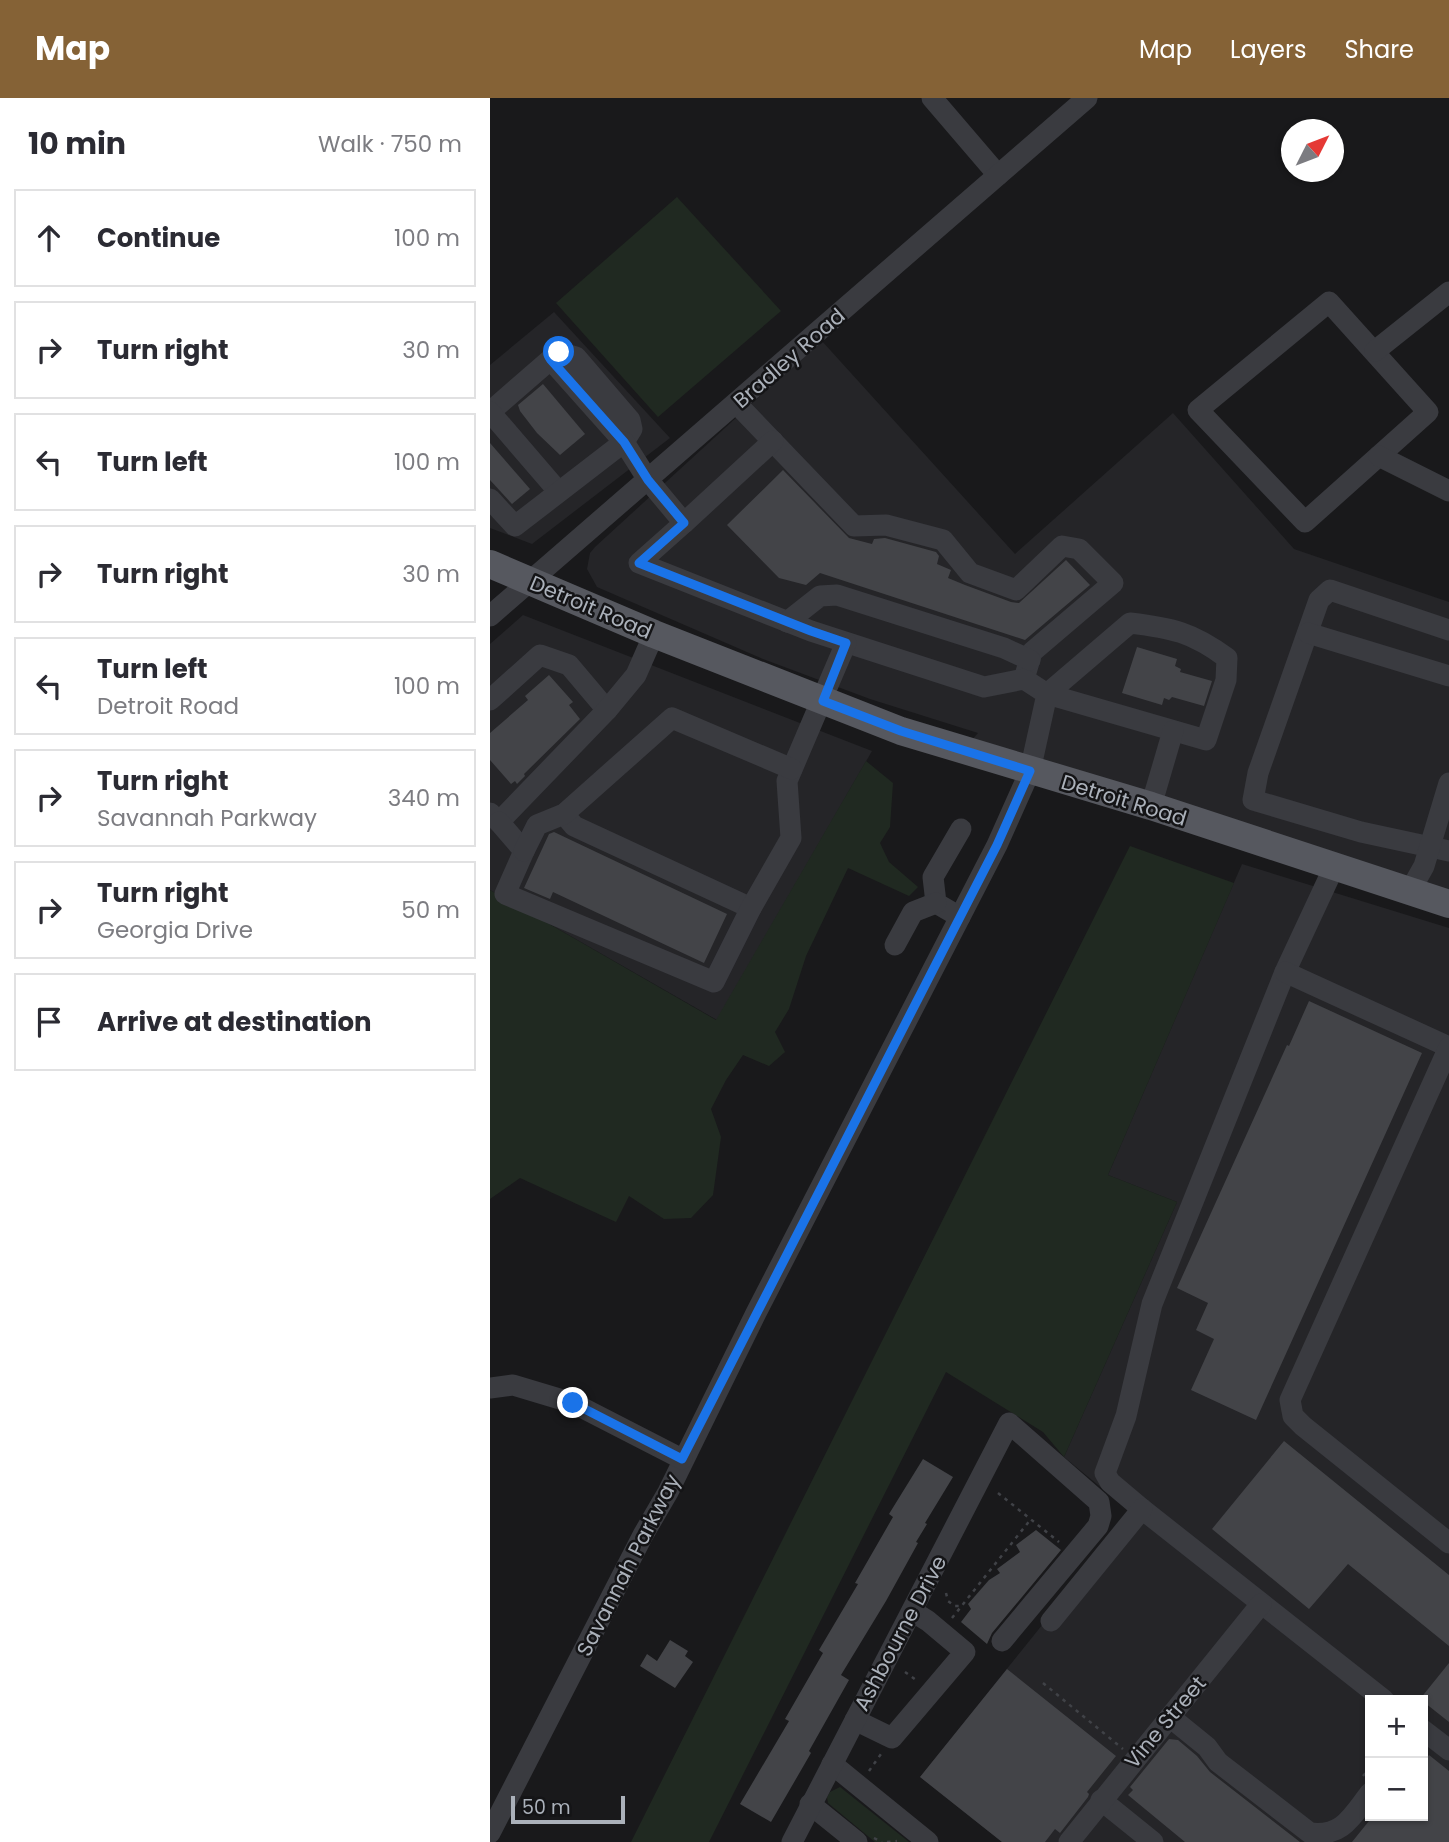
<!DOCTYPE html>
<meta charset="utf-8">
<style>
body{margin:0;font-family:Poppins,sans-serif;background:#f7f7f7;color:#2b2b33}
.controls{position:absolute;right:21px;bottom:21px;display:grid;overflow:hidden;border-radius:0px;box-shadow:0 2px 5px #0004}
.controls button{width:63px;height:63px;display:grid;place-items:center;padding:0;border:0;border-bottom:2px solid #e1e1e2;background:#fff;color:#2b2b33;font:35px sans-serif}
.compass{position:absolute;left:791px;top:21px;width:63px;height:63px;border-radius:50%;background:#fff;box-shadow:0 2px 5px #0004;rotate:48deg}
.scale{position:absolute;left:21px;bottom:18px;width:114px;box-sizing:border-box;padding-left:7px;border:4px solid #abb1ba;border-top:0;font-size:19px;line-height:24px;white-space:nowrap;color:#abb1ba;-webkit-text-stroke:5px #141416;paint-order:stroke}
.stop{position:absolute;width:21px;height:21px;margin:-16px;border:5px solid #1a73e8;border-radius:50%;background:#fff}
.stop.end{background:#1a73e8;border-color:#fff;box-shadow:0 2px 7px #0008}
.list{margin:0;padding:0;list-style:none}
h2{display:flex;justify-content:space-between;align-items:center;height:91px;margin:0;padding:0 28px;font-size:30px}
h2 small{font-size:23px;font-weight:400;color:#7c7c81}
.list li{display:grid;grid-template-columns:46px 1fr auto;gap:21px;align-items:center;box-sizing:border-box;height:98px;margin:0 14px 14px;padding:0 14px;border:2px solid #e1e1e2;border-radius:0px}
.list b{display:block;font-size:26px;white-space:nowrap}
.list p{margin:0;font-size:23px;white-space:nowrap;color:#7c7c81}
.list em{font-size:23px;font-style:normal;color:#7c7c81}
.icon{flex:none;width:38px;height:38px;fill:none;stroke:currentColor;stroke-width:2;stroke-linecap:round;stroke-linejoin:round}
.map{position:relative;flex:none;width:959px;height:1744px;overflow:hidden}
header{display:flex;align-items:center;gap:42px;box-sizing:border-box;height:98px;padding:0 35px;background:#856236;color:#fff}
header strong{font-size:33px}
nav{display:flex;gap:38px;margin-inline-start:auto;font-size:24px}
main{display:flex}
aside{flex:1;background:#fff}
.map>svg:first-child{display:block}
</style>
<header>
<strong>Map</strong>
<nav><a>Map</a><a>Layers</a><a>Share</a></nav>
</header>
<main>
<aside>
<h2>10 min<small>Walk · 750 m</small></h2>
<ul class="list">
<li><svg class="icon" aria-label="ahead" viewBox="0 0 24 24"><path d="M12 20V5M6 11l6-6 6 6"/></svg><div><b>Continue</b></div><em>100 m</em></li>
<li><svg class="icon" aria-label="right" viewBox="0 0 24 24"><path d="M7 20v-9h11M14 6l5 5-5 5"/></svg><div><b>Turn right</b></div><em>30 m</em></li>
<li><svg class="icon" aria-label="left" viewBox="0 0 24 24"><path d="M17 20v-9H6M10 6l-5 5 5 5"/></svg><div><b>Turn left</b></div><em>100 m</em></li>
<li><svg class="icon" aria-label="right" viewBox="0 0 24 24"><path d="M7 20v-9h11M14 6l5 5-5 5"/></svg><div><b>Turn right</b></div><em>30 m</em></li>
<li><svg class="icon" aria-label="left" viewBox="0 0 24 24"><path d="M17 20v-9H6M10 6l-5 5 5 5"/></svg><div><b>Turn left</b><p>Detroit Road</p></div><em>100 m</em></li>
<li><svg class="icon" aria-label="right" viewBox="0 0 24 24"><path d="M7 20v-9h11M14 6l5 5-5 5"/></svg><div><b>Turn right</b><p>Savannah Parkway</p></div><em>340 m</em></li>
<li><svg class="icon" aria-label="right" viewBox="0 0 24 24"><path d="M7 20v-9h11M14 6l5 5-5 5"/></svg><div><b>Turn right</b><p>Georgia Drive</p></div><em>50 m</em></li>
<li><svg class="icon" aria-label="arrive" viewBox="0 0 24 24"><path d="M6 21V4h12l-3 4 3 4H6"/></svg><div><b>Arrive at destination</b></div></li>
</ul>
</aside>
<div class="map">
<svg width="959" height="1744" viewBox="0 0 959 1744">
<rect width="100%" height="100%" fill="#19191b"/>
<!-- built -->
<g fill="#252528" fill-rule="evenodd">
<path d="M64,214L180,340L42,446L0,430V267Z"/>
<path d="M331,242L525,456L683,315L804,451L959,504V795L480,644L488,635L380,601L273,561L107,489L97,471L100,455L105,449Z"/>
<path d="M33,517L382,653L227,922L0,792V546Z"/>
<path d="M752,766L959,830V1744H512L430,1679L642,1415L574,1359L687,1104L618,1077ZM880,1602H933V1718H880Z"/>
</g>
<!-- green -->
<g fill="#202921">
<path d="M187,99L291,213L168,319L66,205Z"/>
<path d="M376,663L403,685L400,729L390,745L399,764L428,789L419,798L358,770L316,858L299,911L285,934L295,954L279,968L253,957L236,982L221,1011L231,1039L223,1097L201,1120L174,1121L139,1098L126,1124L30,1080L0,1101V792L226,922Z"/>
<path d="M640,748L744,785L618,1077L687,1104L574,1359L553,1334L456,1274L219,1744H141Z"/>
<path d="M350,1689L419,1744H385L338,1705L337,1699L340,1694Z"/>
</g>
<!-- building -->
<g fill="#434448">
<path d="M53,286L95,336L70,357L47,335L30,313L28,307Z"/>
<path d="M0,345L40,391L22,406L0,382Z"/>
<path d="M293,372L359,440L382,446L384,441L395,440L446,454L449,458L447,466L461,472L458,480L475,487L521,504L529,505L576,462L600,487L535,542L330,475L316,487L289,480L237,427Z"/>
<path d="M647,549L687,561L685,568L691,571L690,574L722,583L714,608L682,599L679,602L674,600L672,607L632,595Z"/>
<path d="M59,577L83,604L79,607L90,621L34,676L35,678L27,686L25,683L21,686L0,662V635L38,602L35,598Z"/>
<path d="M64,734L237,816L214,865L63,794L60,801L34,790L59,736Z"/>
<path d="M819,903L932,955L766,1322L701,1292L724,1241L706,1232L718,1205L687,1190L797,947L799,948Z"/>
<path d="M794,1343L959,1477V1548L858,1466L819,1511L722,1431Z"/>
<path d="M433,1361L463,1379L435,1425L437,1426L426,1444L428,1445L396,1503L351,1577L359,1582L319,1653L321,1655L281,1724L250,1706L299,1623L295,1621L333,1555L329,1552L368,1486L365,1485L403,1419L399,1416Z"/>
<path d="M546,1432L571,1452L502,1535L497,1546L471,1524L481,1511L478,1506L499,1482L510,1475L507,1471L530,1454L526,1447Z"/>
<path d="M180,1542L198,1553L195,1558L203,1564L185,1590L150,1568L157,1556L167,1563Z"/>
<path d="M959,1565V1624L930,1601Z"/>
<path d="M517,1571L626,1658L597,1694L599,1696L598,1699L570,1735L565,1731L555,1744H512L430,1679Z"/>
<path d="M679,1641L688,1642L707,1658L720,1674L810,1744H695L638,1697L643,1692L640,1689Z"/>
<path d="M939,1657L959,1673V1744H862L883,1718H933V1665Z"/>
</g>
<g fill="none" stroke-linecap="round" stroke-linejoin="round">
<!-- path -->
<g stroke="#404247" stroke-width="2.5" stroke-dasharray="3.5 5" stroke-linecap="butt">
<path d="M508,1395L569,1444"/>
<path d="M456,1495L458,1503L465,1508H472"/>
<path d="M462,1520L541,1421"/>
<path d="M415,1574L426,1582"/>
<path d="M553,1585L633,1651"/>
<path d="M379,1673L391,1656"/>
<path d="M873,1678L880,1670"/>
<path d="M384,1740L392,1744"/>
<path d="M397,1744L407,1743"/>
</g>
<!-- minor -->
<g stroke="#3a3b40" stroke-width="21">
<path d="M442,0L508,77"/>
<path d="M839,204L938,314L815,424L708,312Z"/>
<path d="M885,253L959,194"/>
<path d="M247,306L364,428L396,427L453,442L480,475L526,492L572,448L589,451L623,485L542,554L534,581"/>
<path d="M1,313L69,254L86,259L140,322L142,331L134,344L61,262"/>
<path d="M0,314L68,393"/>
<path d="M889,358L959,393"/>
<path d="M0,401L25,428L134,344L158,382L194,425L149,465L321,533L494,589L534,581L557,596L640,525C682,530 702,534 737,560L736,582L716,642L557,596L540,673L507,747L266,1215L178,1394L153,1437L0,1735"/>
<path d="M194,425L283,343"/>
<path d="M0,518L597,0"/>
<path d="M297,524L330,498L347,497L514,550L540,562"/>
<path d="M959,532L840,492L829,502L768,675L763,702L871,734L959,753"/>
<path d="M818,535L959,578"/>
<path d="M0,602L50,557L79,567L117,612"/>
<path d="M661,708L683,633"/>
<path d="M0,715L9,724L117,612L146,577L164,536"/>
<path d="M74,716L84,728L261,810"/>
<path d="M9,724L34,753L15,796L224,884L261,810L301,740L297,683L356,545"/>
<path d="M34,753L47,727L74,716L182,620L302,671"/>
<path d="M844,769L795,874L662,1206L636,1318L615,1375L620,1384L652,1411L894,1602"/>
<path d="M920,793L934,768L959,685"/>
<path d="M470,819L446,805L443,779L471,731"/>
<path d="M405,847L423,814L446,805"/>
<path d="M795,874L959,949"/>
<path d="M959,949L800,1302L803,1318L813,1328L959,1445"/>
<path d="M0,1290L23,1287L83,1305L192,1361"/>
<path d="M561,1523L652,1411"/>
<path d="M680,1619L717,1649L728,1664L820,1735C853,1739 862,1718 880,1695"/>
<path d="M365,1622L402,1640L475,1554L438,1523L422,1513"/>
<path d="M933,1632L959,1652"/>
<path d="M342,1666L438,1744"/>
<path d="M611,1702L663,1744"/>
<path d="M320,1706L367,1744"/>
<path d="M302,1744L519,1325L609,1404L611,1418L608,1428L512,1543"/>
<path d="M579,1744L771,1506"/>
</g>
<!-- major -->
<path stroke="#56585f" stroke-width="28" d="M0,466L164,536L411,633L661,708L959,806"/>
</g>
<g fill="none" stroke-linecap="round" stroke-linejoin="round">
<!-- route -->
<path stroke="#1a73e8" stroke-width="9" d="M69,254L61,262L134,344L158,382L194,425L149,465L321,533L356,545L333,603L411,633L540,673L507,747L192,1361L83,1305"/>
</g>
<g text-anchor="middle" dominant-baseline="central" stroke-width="5" stroke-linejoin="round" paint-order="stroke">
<!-- street labels -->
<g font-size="21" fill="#abb1ba" stroke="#141416">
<text transform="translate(299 260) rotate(-41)">Bradley Road</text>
<text transform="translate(101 509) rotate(23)">Detroit Road</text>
<text transform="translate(634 702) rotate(17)">Detroit Road</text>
<text transform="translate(138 1467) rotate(-63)">Savannah Parkway</text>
<text transform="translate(410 1535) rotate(-62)">Ashbourne Drive</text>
<text transform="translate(675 1624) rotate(-50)">Vine Street</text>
</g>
</g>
</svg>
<div class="controls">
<button>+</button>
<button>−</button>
</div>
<svg class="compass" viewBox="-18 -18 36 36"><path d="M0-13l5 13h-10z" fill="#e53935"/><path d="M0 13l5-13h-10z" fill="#7c7c81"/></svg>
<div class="scale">50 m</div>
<div class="stop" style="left:69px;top:254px"></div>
<div class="stop end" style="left:83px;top:1305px"></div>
</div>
</main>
